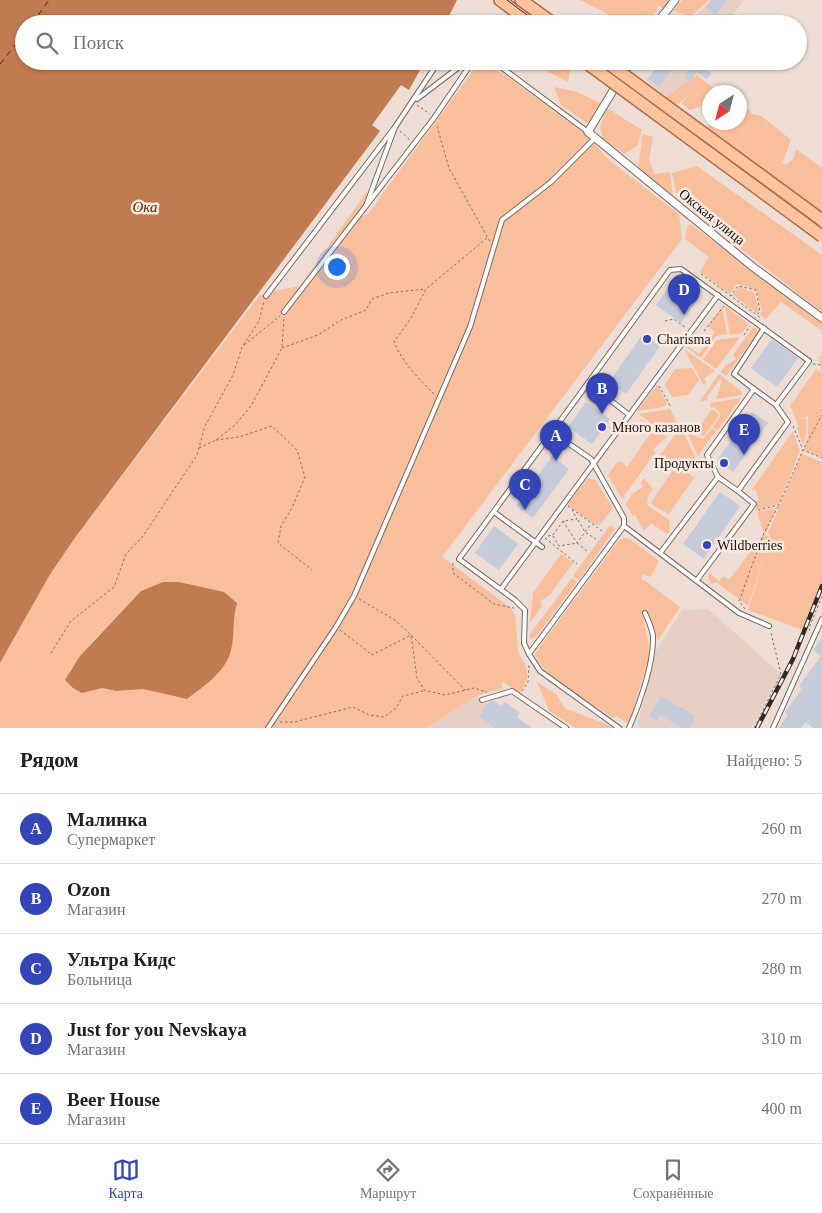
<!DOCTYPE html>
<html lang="ru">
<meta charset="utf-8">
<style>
body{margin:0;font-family:Georgia,serif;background:#f2f2f2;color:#202124}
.compass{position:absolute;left:702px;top:85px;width:45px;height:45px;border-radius:50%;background:#fff;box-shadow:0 1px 4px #0004;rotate:216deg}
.you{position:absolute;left:336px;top:266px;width:18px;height:18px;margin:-12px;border:4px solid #fff;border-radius:50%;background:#1a73e8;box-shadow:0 0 0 8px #1a73e833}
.badge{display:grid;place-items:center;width:32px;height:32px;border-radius:50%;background:#3345b7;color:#fff;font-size:16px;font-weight:700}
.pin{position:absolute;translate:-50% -41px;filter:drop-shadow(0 1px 2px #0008)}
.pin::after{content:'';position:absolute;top:26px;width:18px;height:15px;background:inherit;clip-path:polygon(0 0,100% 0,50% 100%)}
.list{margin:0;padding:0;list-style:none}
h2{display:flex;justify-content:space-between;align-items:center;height:65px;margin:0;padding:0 20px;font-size:21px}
h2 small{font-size:16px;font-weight:400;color:#757577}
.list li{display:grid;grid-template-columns:32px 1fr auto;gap:15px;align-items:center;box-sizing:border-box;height:70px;padding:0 20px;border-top:1px solid #e0e0e0}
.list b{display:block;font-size:19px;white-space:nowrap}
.list p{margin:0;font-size:16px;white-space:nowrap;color:#757577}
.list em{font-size:16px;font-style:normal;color:#757577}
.icon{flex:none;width:28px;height:28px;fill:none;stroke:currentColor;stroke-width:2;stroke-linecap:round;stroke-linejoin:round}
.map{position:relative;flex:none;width:822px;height:728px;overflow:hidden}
.search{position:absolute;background:#fff;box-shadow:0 1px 4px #0004;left:15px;right:15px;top:15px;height:55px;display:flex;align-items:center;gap:12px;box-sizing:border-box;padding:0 18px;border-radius:28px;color:#757577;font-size:19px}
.sheet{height:415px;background:#fff}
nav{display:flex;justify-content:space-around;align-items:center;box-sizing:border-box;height:70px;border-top:1px solid #e0e0e0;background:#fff;font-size:14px;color:#757577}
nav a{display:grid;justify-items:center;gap:2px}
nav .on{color:#3345b7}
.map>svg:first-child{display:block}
</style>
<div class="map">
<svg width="822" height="728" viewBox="0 0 822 728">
<rect width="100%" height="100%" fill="#edddd5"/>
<!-- built -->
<g fill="#e7d0c3">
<path d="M711,0H744L726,24H688Z"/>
<path d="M661,61H707L703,67L711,73L707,79L697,73L673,101L646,81Z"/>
<path d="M708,609L781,674L752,728H641L638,724L656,651L682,610Z"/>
<path d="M477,696L487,704L491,699L501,706L505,702L520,713L517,717L532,728H426Z"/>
</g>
<!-- green -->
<g fill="#f9be9c" fill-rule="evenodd">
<path d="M580,0H672L663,10L659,5L653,16V24H608V14Z"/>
<path d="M682,0H709L691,16L673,11Z"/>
<path d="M480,61L508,77L587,136L610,161L679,214L682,239L442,557L511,608L515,615L518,651L527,669V680L520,693L502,681V688L477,696L426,728H0V663L49,576L74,539L259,296L278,290L300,286L368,190L360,217L368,214ZM179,582L200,587L233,618L231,650L219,673L178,697L143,689L116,691L102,688L69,672L92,642L141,591Z"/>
<path d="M534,61H560L570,70L568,82L543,69Z"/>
<path d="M697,75L714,89L725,92H710L709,109L701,106L690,110L681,103L693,92L674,107L664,99Z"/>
<path d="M554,87L577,92L602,104L590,125L561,105Z"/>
<path d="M740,100L752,114L761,116L791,140L782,163L786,165L794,158L796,149L822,168V215L705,131L711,123L743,121L740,119Z"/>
<path d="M607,108L642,130L637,146L624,154L603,139L600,127Z"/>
<path d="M643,134L653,137L649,159L654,174L670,172L673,196L638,168Z"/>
<path d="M697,166L822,255V312L690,209L695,195L676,193L672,173Z"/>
<path d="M690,224L822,320V331L781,302L766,319L760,315L762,311L756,290L737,284L730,294L700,272L709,257L685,239L687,228Z"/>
<path d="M739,287L754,292L759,310L757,313L733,295Z"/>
<path d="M725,306L749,324L742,333L730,335Z"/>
<path d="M722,307L727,334L716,336L701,358L685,346H688L699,354L715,332L708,326Z"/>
<path d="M753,327L757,329L756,335L726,376L721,372L725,366L736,359L733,355Z"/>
<path d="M740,337L716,369L703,359L717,340Z"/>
<path d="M684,349L715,371L704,378L706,383L704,386Z"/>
<path d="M819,355L822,358V458L804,450L808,436V413L807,416L798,419L806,418V435L803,445L797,428L799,427L790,406L816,369L821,373Z"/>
<path d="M692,368L699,380L688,395L672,397L665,384L675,369Z"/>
<path d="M719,374L741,391L742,395L716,399L722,381L720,379L707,397L708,400L699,402Z"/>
<path d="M657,385L667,403L664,407L637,411Z"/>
<path d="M741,398L718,430L713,427L721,415L715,407L711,408L710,403Z"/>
<path d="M670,409L677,422L668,436L639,414Z"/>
<path d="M711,410H715L719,416L704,436L695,433Z"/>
<path d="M635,415L667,437L653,449L655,453L622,499L608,475L617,462H622L627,467L653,430Z"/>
<path d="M687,425L692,435L703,439L712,428L716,431L698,456L684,426Z"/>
<path d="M681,427L696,459L689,468L681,462H672L666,471L656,461Z"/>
<path d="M793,431L800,451L779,504L756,510L755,502L759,500L755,489L751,491Z"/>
<path d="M802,454L822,462V582L803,630L748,610L766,552L748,606L716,582L711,584L708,576L710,573L719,581L723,576L729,580L763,535L770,536L768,533Z"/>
<path d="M679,465L694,478L669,514L652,505L651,502L676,466Z"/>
<path d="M588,478L595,480L613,508L600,525L594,524L567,505Z"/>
<path d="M644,478L653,489L648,496L647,505L669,520L670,531L667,534L651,523L644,531L635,515L633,516L626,504L633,493L643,487L641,483Z"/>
<path d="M777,507L766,533H764L757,512Z"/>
<path d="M610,525L615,529L579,580L573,576Z"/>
<path d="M625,538L630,539L659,561L650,577L643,574L641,578L680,607L658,640L646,610L642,612L648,640L649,657L629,724L616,716L613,718C594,705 538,675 535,653L619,540Z"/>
<path d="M561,554L573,563L550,595L540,601L542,606L530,623L533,593Z"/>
<path d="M572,578L577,582L536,637L530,639V634Z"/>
<path d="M537,682L556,694L565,708L615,728H576L549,711Z"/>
</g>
<!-- water -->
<g fill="#c17b50">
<path d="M0,0H457L445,24H24V61H425L409,90L401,85L372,125L380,131L74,539L49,576L0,663Z"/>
<path d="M163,582H179L224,592L237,603C232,620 235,635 231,650C226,672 204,686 187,699L143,689L116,691L102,688L82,693L73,688L65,680L80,656L141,591Z"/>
</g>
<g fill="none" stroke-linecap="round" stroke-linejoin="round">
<!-- ferry -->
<g stroke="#552704" stroke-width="1" stroke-dasharray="6 5" stroke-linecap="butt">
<path d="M32,24L49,0"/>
<path d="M0,64L24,34"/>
</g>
</g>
<!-- building -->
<g fill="#c6cbd9">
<path d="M711,0H727L716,15L706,8Z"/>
<path d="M661,61H678L659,87L648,79Z"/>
<path d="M698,61H707L703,67L711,73L707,79L697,72L689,82L683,77Z"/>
<path d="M675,278L700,296L681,323L656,305Z"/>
<path d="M643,334L660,346L626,394L609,382Z"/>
<path d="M772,339L798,358L777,387L751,368Z"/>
<path d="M586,402L610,419L592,444L568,427Z"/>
<path d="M752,412L768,423L733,472L717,460Z"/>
<path d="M552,456L569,469L533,518L516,506Z"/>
<path d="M720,492L740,506L704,559L683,544Z"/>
<path d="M494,526L518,544L499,570L475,553Z"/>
<path d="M822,638V728H813L806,722L801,728H779L788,715L785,712L802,689L799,686L821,656L813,650Z"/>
<path d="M661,696L696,716L689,728H682L660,715L657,721L649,716Z"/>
<path d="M493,701L502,706L505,702L520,713L516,717L532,728H495L479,716L489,702Z"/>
</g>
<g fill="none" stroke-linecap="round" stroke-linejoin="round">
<!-- service casing -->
<g stroke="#776961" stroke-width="6">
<g id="service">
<path d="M463,24L465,21"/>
<path d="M493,61L588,132"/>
<path d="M417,99L467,61"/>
<path d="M366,206L395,127L439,61"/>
<path d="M266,296L395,127"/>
<path d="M284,312L434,118L473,61"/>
<path d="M588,383L670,270L681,269L809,361L776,405L788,422L738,491L754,504L697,580"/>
<path d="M754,389L734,374L764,328"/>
<path d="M552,432L591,459L624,518V526L529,654L540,671L619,728"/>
<path d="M718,477L707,455L754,389L776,405"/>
<path d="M494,512L542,547"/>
<path d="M624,526L739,613L769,626"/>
<path d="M661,552L718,477L738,491"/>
<path d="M501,589L718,295"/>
<path d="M529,654L524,643L525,610L515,600L459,559L588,383L628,414"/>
<path d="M482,700L512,691L566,728"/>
<path d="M268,728L336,627L354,596L470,327L502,220L551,182L595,138"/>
<path d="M629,728C640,703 654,663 653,636C652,628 648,620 645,613"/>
<path d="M773,728L822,619"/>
</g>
</g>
<!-- minor casing -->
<g stroke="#776961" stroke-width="9">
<g id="minor">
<path d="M656,24L675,0"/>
<path d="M631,61L588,132L753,267L822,318"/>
</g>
</g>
<!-- primary casing -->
<g stroke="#ae6d45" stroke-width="14">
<g id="primary">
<path d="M500,0L532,24"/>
<path d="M521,0L554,24"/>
</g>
</g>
<!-- path -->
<g stroke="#7f746f" stroke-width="1" stroke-dasharray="2.5 2.5" stroke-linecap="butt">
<path d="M417,105L430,114"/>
<path d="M437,126L449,168L490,242"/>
<path d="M400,131L410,140"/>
<path d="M701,274L757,315L760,311L756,290L738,286L731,296"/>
<path d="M758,316L762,319"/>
<path d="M665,321L674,319L686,328"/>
<path d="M704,331L724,306"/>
<path d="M744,335L750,326"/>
<path d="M244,345L280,316"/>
<path d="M282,348L318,335L341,320L366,310L372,299L389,293L425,289"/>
<path d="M813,364L822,365"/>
<path d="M659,386L671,407"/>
<path d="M434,394C418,378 403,363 394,342L411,318L426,289L487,238"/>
<path d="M793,426L803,450L822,458"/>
<path d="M216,440L239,437L272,426L297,450L305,477L292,508L281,526L278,543L312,570"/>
<path d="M199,448L216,440L235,425L251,406L282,348L284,318"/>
<path d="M568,506L602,531"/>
<path d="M758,510L779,505L803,450L822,415"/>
<path d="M578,520L585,532L596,539"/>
<path d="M563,521L577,543L591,524"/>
<path d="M548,536L553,535L563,521L577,519L572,510"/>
<path d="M553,536L559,546L577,543L587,551"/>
<path d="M545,538L577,564"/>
<path d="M453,563V573L494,604L514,608"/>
<path d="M359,599L395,620L411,635L417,678L424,690L445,695L474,688L487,692"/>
<path d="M745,609L739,601L764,533L779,505"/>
<path d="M340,630L372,655L411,635L465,690"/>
<path d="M810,631L809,628L822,596"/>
<path d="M51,653L71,621L114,587L126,554L143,536L197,455L205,426L233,375L242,347L259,321L264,301"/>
<path d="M522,691L528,682L529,664"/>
<path d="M280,722H294L353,707L369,715L384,717L396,708L403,696L423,691"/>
<path d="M754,728L781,674L771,633"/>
</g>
<!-- service -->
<use href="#service" stroke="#fff" stroke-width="4"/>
<!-- minor -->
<use href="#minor" stroke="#fff" stroke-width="7"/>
<!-- primary -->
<use href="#primary" stroke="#fec4a0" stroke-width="11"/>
<!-- tram -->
<g stroke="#302927" stroke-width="1">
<path d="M507,0L539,24"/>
<path d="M591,61L822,230"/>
</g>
<!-- rail casing -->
<g stroke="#302927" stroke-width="4.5">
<path id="rail" d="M757,728L793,659L822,586"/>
</g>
<!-- rail -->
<use href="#rail" stroke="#faeae2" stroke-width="2.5" stroke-dasharray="8" stroke-linecap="butt"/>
<!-- primary-bridge casing -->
<g stroke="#ae6d45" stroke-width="14" stroke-linecap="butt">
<g id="primary-bridge">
<path d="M584,61L822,236"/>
<path d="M605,61L822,220"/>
</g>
</g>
<!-- primary-bridge -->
<use href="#primary-bridge" stroke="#fec4a0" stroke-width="11"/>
</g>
<!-- markers -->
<g fill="#3345b7" stroke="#faeae2" stroke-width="2">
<circle cx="647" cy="339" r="5"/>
<circle cx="602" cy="427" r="5"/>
<circle cx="724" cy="463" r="5"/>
<circle cx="707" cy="545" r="5"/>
</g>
<g text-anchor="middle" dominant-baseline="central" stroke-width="5" stroke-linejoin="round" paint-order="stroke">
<!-- street labels -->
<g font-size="14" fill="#1a1412" stroke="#faeae2">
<text transform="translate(712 217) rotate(39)">Окская улица</text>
</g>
<!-- poi labels -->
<g font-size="14" fill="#1a1412" stroke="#faeae2" text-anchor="start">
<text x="657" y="339">Charisma</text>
<text x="612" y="427">Много казанов</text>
<text x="714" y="463" text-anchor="end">Продукты</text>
<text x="717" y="545">Wildberries</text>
</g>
<!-- water labels -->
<g font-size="15" font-style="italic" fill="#552704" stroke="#faeae2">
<text x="145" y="207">Ока</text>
</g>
</g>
</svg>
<svg class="compass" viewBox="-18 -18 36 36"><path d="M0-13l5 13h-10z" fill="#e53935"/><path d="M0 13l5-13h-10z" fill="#757577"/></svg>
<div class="you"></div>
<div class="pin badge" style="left:556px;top:461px">A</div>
<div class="pin badge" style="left:602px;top:414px">B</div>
<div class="pin badge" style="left:525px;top:510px">C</div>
<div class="pin badge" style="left:684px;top:315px">D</div>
<div class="pin badge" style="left:744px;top:455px">E</div>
<div class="search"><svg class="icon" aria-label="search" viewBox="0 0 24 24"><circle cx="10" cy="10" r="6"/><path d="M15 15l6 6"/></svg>Поиск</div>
</div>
<section class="sheet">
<h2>Рядом<small>Найдено: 5</small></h2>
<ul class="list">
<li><span class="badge">A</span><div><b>Малинка</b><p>Супермаркет</p></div><em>260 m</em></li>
<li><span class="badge">B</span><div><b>Ozon</b><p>Магазин</p></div><em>270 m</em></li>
<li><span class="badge">C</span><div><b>Ультра Кидс</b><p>Больница</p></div><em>280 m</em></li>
<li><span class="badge">D</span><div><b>Just for you Nevskaya</b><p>Магазин</p></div><em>310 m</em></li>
<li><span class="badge">E</span><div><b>Beer House</b><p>Магазин</p></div><em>400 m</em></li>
</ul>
</section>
<nav>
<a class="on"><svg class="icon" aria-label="map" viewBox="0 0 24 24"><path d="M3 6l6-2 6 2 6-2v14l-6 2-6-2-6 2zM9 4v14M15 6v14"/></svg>Карта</a>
<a><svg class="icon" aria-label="directions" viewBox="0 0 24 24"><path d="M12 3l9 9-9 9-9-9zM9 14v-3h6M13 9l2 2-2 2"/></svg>Маршрут</a>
<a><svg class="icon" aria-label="saved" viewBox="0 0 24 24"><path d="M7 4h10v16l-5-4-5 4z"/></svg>Сохранённые</a>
</nav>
